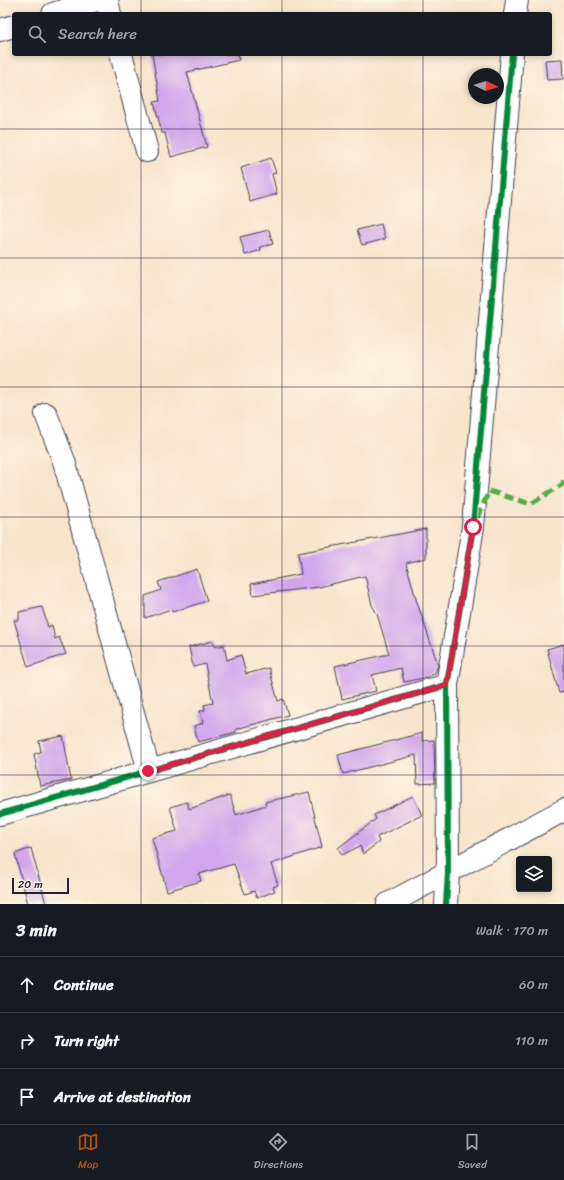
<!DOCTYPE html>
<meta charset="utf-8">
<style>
body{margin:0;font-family:Sriracha,sans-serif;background:#242831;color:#f1f3f6}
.controls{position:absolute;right:12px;bottom:12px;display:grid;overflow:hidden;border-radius:4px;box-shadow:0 2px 6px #0003}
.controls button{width:36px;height:36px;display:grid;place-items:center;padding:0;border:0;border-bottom:1px solid #363941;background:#171b24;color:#f1f3f6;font:20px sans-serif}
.compass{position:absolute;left:468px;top:68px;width:36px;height:36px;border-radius:50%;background:#171b24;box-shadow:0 2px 6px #0003;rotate:94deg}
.scale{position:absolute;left:12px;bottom:10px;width:57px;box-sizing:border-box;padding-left:4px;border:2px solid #22223b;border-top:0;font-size:11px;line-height:14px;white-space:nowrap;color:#22223b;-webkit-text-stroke:3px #fcf5e5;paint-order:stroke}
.stop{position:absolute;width:12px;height:12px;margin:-9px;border:3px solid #e11d48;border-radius:50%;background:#fff}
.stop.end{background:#e11d48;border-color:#fff;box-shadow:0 1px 4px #0008}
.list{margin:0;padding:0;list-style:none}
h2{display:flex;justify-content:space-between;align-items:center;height:52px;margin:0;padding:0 16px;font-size:17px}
h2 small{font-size:13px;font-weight:400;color:#9ea1a6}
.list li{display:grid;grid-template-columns:26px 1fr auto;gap:12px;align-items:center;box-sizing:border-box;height:56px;padding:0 16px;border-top:1px solid #363941}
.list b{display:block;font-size:15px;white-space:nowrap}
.list em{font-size:13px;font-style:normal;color:#9ea1a6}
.icon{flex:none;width:22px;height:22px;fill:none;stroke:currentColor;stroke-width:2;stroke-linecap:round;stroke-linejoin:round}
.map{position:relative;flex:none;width:564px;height:904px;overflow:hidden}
.search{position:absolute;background:#171b24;box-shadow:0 2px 6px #0003;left:12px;right:12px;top:12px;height:44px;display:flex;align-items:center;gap:10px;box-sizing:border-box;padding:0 14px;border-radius:4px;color:#9ea1a6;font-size:15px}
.sheet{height:220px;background:#171b24}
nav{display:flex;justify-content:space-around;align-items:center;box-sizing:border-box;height:56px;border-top:1px solid #363941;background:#171b24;font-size:11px;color:#9ea1a6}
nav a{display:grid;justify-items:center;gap:2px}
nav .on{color:#b45309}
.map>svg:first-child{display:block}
</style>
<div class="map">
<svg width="564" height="904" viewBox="0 0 564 904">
<rect width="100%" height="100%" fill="#fcf5e5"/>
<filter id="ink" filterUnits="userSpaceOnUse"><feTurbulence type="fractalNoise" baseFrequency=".025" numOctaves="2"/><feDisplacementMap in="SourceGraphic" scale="8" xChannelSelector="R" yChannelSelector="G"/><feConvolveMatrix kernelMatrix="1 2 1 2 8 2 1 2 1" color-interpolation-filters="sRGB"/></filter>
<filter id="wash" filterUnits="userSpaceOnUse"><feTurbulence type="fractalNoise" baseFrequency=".012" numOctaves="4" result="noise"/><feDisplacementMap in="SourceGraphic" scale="16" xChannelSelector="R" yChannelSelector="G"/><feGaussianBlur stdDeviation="0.9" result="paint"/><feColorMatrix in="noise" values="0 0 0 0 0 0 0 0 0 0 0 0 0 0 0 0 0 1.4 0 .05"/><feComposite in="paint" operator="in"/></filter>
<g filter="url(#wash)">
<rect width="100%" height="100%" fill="#f7e5cc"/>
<g id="blocks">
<!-- building -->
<g fill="#d2a5ec">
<path d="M152,54H238L239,60L187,72L207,147L171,157L165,133H162L154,102L160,101Z"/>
<path d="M562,59L563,79L547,80L545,60Z"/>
<path d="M271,158L276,173L272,174L277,194L250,202L241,168Z"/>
<path d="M381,224L385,239L362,245L357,230Z"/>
<path d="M269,230L273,244L260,247L261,250L245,255L240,237Z"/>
<path d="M426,529V558L406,563L416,599L438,665L435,673L428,677L404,682L401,668L372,675L376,691L342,699L335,666L389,654L377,614L372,605L365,576L319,587L253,595L251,584L301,574L298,553Z"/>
<path d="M197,569L207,601L172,612L171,609L145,618V596L161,590L158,582Z"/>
<path d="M42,607L48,627L52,625L55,639L59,637L66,654L28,667L14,620H19V612Z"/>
<path d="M213,641L215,647L224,645L227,660L241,655L246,674L269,668L278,701L283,699L288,715L236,729V732L198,742L194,726L203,723L200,711L205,710L204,705L213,703L205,664L193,667L189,647Z"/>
<path d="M564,644V692L559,693L547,649Z"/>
<path d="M422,733V741L434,740L435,783L417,784L416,755L343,774L338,755Z"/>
<path d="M63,736L71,780L40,786L34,754L41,752L39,741Z"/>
<path d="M309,792L322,847L271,864L278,885L273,887L275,891L257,898L254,891L245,894L234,864L199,874L201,881L167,891L152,838L177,831L170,807L187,802L189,809L230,795L236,815L266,805L265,802Z"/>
<path d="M413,796L422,815L377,837L379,842L363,854L360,846L342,855L338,848L376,819L374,815Z"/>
<path d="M31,848L46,904H28L15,854Z"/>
</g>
</g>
</g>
<g filter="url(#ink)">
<use href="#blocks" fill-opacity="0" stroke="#423f51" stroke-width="1"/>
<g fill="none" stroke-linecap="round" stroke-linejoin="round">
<!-- minor casing -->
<g stroke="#423f51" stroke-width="24">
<g id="minor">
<path d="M107,0L110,14"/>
<path d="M53,14L97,0"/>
<path d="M515,14L517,0"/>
<path d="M0,30L14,26"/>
<path d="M121,54L147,151"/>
<path d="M46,414L64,461L149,771"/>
<path d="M0,814L447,685"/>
<path d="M388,904L564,810"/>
<path d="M446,904L448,873L447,685L473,527L512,54"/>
</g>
</g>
<!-- minor -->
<use href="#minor" stroke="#fff" stroke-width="22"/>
<!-- quiet -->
<path stroke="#53aa46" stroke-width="5" stroke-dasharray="10 5" stroke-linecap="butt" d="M477,518L489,491L531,504L563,484L564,477"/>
<!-- cycleway casing -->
<g stroke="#fcf5e5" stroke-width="8">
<g id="cycleway">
<path d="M0,814L447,685"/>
<path d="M446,904L448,873L447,685L473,527L512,54"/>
</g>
</g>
<!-- cycleway -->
<use href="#cycleway" stroke="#00873e" stroke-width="6"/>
</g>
</g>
<g fill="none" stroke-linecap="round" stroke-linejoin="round" filter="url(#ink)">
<!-- route -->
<path stroke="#e11d48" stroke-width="5" d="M148,771L447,685L473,527"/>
</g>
<!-- grid -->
<path fill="none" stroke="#22223b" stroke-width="1" stroke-opacity="0.55" d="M141,0V14M282,0V14M423,0V14M141,54V904M282,54V904M423,54V904M0,129H564M0,258H564M0,387H564M0,517H564M0,646H564M0,775H564"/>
</svg>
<div class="controls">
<button><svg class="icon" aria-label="layers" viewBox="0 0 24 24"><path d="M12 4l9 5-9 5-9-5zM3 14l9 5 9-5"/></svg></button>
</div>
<svg class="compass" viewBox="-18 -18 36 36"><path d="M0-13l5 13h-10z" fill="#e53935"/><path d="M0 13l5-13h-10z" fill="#9ea1a6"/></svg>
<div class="scale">20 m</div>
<div class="stop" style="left:473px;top:527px"></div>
<div class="stop end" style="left:148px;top:771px"></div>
<div class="search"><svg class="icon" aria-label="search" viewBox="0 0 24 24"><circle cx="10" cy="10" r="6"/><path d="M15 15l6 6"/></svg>Search here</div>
</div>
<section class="sheet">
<h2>3 min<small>Walk · 170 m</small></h2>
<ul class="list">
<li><svg class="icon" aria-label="ahead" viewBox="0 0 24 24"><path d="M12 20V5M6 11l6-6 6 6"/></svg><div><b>Continue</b></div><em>60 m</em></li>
<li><svg class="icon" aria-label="right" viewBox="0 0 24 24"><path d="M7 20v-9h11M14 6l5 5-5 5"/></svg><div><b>Turn right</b></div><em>110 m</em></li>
<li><svg class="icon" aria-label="arrive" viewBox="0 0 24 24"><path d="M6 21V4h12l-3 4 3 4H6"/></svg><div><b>Arrive at destination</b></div></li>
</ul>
</section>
<nav>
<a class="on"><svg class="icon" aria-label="map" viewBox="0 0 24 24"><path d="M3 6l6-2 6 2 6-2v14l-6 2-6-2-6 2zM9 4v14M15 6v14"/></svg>Map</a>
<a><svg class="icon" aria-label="directions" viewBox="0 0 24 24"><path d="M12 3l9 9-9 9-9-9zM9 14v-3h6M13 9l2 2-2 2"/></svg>Directions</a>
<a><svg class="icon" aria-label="saved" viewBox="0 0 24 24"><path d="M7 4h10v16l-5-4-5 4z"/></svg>Saved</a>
</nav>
